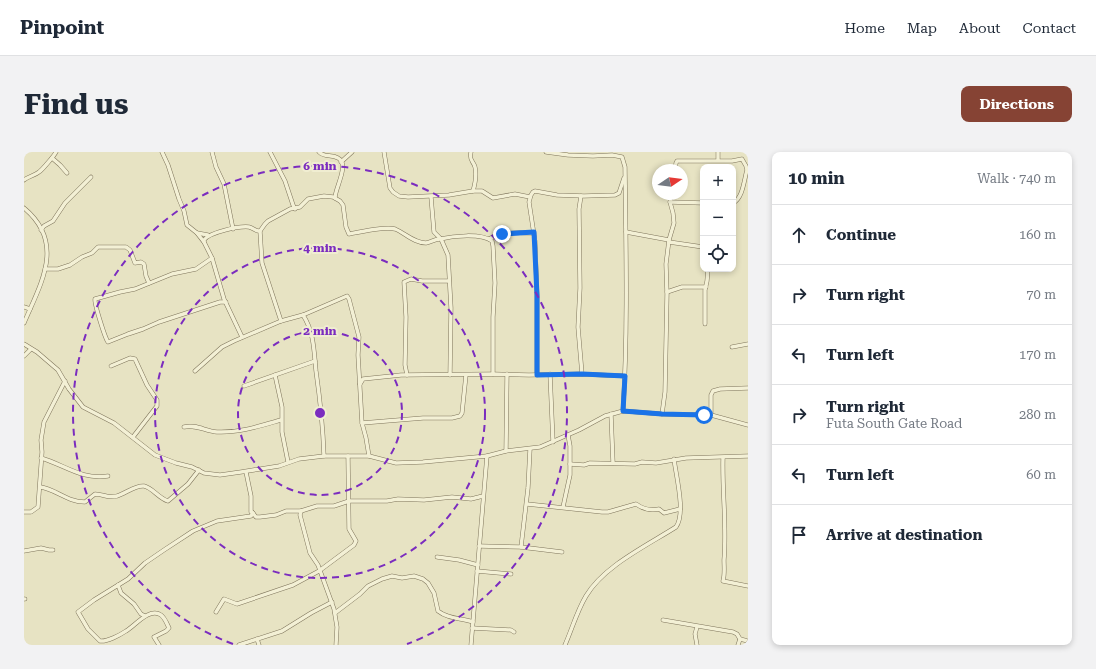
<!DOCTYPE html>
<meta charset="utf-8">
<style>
body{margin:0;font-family:"Roboto Serif",serif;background:#f2f2f3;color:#1f2937}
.controls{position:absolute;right:12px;top:12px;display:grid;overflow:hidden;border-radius:8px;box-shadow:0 2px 6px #0003}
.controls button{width:36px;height:36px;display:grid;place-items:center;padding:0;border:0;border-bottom:1px solid #e0e1e3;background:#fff;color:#1f2937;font:20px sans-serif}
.compass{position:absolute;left:628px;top:12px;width:36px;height:36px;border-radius:50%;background:#fff;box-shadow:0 2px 6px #0003;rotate:77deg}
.stop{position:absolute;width:12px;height:12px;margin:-9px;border:3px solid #1a73e8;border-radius:50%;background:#fff}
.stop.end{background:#1a73e8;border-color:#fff;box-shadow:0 1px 4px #0008}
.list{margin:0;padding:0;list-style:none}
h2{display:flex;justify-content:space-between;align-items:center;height:52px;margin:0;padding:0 16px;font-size:17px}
h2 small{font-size:13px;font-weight:400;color:#747a83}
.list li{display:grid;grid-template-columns:26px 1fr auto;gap:12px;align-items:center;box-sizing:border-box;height:60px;padding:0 16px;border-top:1px solid #e0e1e3}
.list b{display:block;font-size:15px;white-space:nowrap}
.list p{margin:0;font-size:13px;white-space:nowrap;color:#747a83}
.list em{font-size:13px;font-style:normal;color:#747a83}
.icon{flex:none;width:22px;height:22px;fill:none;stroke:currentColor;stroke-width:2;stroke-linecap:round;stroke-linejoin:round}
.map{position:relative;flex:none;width:724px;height:493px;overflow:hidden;border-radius:8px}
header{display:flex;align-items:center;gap:24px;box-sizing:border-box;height:56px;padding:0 20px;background:#fff;border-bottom:1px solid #e0e1e3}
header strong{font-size:19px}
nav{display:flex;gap:22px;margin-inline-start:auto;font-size:14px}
.intro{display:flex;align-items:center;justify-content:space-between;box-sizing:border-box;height:96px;padding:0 24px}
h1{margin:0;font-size:28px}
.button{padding:10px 18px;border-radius:8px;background:#864334;color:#fff;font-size:14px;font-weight:700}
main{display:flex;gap:24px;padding:0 24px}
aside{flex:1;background:#fff;border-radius:8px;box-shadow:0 2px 6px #0003}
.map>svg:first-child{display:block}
</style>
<header>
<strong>Pinpoint</strong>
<nav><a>Home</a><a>Map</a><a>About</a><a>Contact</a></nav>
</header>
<div class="intro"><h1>Find us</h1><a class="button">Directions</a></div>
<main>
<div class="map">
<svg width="724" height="493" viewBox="0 0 724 493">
<rect width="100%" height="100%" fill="#e7e3c3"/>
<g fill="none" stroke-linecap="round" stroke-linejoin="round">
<!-- street casing -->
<g stroke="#7f755c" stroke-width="4.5">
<g id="street">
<path d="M138,0L144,13L155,47L160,59L163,73L173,81L180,90L188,106L200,147L218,185"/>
<path d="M188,0L192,15L200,32L209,77"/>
<path d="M246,0L261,29L269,53L271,57"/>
<path d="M295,0C301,6 307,2 314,6C326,12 311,36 311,46"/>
<path d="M360,0L366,36L369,40L375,44L384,45L425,43L449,39H458L469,46L491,42L506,45"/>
<path d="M447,0C445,9 449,8 451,15C453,23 451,32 449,39"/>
<path d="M522,0L544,3L569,4L588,3L598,5L601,15C602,96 604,178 599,259"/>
<path d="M694,0V8"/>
<path d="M28,6L36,13L43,21"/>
<path d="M317,10L328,0"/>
<path d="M651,18L652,11L653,9H708L718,7L722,14L723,18C720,28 719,46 709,51"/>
<path d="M0,28C5,24 10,24 15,20C18,18 30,4 32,0"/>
<path d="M557,44L555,57L556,136L554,175L558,222"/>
<path d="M407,45L410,80L417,87L424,103L427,156L426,223"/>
<path d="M646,50L679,51"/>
<path d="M0,56C42,91 17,131 0,171"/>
<path d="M17,78L20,74L29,69L41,51L67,25"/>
<path d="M602,80L645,88"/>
<path d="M173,81L184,83"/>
<path d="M465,87C479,79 495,81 510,81"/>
<path d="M180,90V88C186,80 215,74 225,75C230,76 232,80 236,79"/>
<path d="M645,90L679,95"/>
<path d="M188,106L172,117L148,122L111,137L96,140L71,147C70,151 81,186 84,190L104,182L119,177L135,170L196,150H202"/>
<path d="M21,117H34L46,113L58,105L68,101L74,95H102L106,98L111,111L117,110L120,112L122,124L125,131"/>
<path d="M643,140L658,135H682"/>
<path d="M0,155L6,157"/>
<path d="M279,163C290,180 290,199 292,219C296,247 299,275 300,304"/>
<path d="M257,169L238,111L236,79L241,72L244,69L266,57L276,55L284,47L300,44L309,45L316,49L319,53L322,75L325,82C335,80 362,74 371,77C381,81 390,91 402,91C407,90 411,87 416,87C429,84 457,81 468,89L469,94L471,131L469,165V222"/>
<path d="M681,172V138L683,129L684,117"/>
<path d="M0,192L13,200L34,218L45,237L59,255L90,271L131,303L152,311L168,315L180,321L196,323L217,320L255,314L275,307L300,304H345L372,311L399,310L463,304"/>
<path d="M708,195L724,192"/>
<path d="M0,204L7,197"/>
<path d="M87,214L106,206L111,207L123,233L133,248V254L109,285"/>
<path d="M171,219L198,195L210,189L257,169L279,163L323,144L325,147L335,185L334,203L338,271L342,286L345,304"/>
<path d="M526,222L529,290"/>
<path d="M251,223L258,255V280L264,310"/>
<path d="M383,223L381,213L382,165L380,130L387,127L398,129H425"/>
<path d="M513,223V143L511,89L505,50L507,43L509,40L511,39L533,43L560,44L591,43L595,41L600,26"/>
<path d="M336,232L339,227L377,223L469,222L505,223L554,222L601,224"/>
<path d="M220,234L291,209"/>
<path d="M587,262L589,311"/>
<path d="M638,262L641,240L643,142L642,112L645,88L650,71L649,61L646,50L648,42"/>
<path d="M687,263V243L689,239L696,237L724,236"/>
<path d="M338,271L399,266H428L436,264L438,261L442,223"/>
<path d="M160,275C172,272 181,279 193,280C215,281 236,274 257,268"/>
<path d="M482,299L483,222"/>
<path d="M17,306C41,313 57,328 84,324"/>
<path d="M699,306C698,340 703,374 700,408C700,415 701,422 699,429L724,434"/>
<path d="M546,312L560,313L566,311L611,312L618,310L632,311L662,306L724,304"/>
<path d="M16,335C32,337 43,350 61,350L71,342C79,342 85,347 93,344C101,342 111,333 120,334C129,336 134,346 144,349L164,332L175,318"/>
<path d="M503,352L578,360H584L612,352C619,357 626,359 635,357L640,361L656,357"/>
<path d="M539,355L546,323V294L544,283"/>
<path d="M277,359L276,363L286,401L294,413L310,457L313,475L312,493"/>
<path d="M0,360H7L14,355L18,300L17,288L20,270L41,229"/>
<path d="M228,360L232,365H236L252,363L262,359H277L293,354H310L325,349H363L374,347L400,348L428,345L447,347L459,344"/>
<path d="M455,394L497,395L538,400"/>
<path d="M497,395L504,336L506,297"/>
<path d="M0,399L17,396L25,398H29"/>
<path d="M413,405L435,408L454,413"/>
<path d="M453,419L487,422"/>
<path d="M94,433L97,441L110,452L117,462L121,464"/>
<path d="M0,447H1"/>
<path d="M192,460L200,447L213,452L269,433L295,419L330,393L332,389L325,377L324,304"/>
<path d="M311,461L336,442L344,434L358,427L368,424L378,426L390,424L399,427L404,431L410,441L414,459C424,467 437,466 449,470"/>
<path d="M639,468L709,480L713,482L716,487L724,489"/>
<path d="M448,476L487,478L490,480"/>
<path d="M233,487L235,493"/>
<path d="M135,493L130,485L142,479L145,476C143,472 141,466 137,463C125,455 111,474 102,479C96,483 83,490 76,489L64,477L54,460L70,448L104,427L121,411L140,398L169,379L193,369L227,364L229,361L227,360V344L222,320"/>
<path d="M215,493L258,479L287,461L308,450"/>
<path d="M447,493L463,304L482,299L516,295L555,278L581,264L599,259L638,262L687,263L724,273"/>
<path d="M541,493C548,477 553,459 562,444C580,414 622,394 652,375C662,361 652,324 650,307"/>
<path d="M673,493L671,482L673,475"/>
<path d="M714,493L716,487"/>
</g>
</g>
<!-- street -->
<use href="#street" stroke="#f3f0d5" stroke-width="3.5"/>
</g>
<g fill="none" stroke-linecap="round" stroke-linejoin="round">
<!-- route -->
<path stroke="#1a73e8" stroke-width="5" d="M478,82L510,80L513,143V223L558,222L601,224L599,259L638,262L680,263"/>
</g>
<!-- distance rings -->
<g fill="none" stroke="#7b2cbf" stroke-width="2" stroke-dasharray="7 5">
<circle cx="296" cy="261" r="82"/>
<circle cx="296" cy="261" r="165"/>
<path d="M209 492A247 247 0 1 1 383 492"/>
</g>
<circle cx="296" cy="261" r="6" fill="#7b2cbf" stroke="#f0edd1" stroke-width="2"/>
<g font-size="12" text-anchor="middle" font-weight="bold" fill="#7b2cbf" stroke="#f0edd1" stroke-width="4" stroke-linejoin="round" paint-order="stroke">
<text x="296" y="18">6 min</text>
<text x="296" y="100">4 min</text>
<text x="296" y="183">2 min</text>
</g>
</svg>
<div class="controls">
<button>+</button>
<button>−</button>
<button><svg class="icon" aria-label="locate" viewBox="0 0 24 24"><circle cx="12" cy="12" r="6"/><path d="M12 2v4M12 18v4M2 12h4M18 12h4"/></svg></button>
</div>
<svg class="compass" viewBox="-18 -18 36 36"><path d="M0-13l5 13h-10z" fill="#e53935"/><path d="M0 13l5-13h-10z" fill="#747a83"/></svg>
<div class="stop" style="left:680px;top:263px"></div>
<div class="stop end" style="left:478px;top:82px"></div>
</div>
<aside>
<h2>10 min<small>Walk · 740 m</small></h2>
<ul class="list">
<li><svg class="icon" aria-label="ahead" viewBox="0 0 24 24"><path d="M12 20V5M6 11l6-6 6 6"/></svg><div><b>Continue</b></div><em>160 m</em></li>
<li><svg class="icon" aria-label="right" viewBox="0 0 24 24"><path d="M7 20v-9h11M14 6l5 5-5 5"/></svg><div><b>Turn right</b></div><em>70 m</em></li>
<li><svg class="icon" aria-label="left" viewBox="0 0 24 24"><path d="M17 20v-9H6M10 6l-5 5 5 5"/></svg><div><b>Turn left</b></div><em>170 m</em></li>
<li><svg class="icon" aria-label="right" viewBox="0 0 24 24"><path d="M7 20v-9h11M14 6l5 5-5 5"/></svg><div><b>Turn right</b><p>Futa South Gate Road</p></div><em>280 m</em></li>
<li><svg class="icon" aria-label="left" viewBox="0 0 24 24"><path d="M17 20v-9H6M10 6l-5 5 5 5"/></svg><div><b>Turn left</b></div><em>60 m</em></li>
<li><svg class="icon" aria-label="arrive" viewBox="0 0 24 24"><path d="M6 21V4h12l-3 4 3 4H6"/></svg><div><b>Arrive at destination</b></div></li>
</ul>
</aside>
</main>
